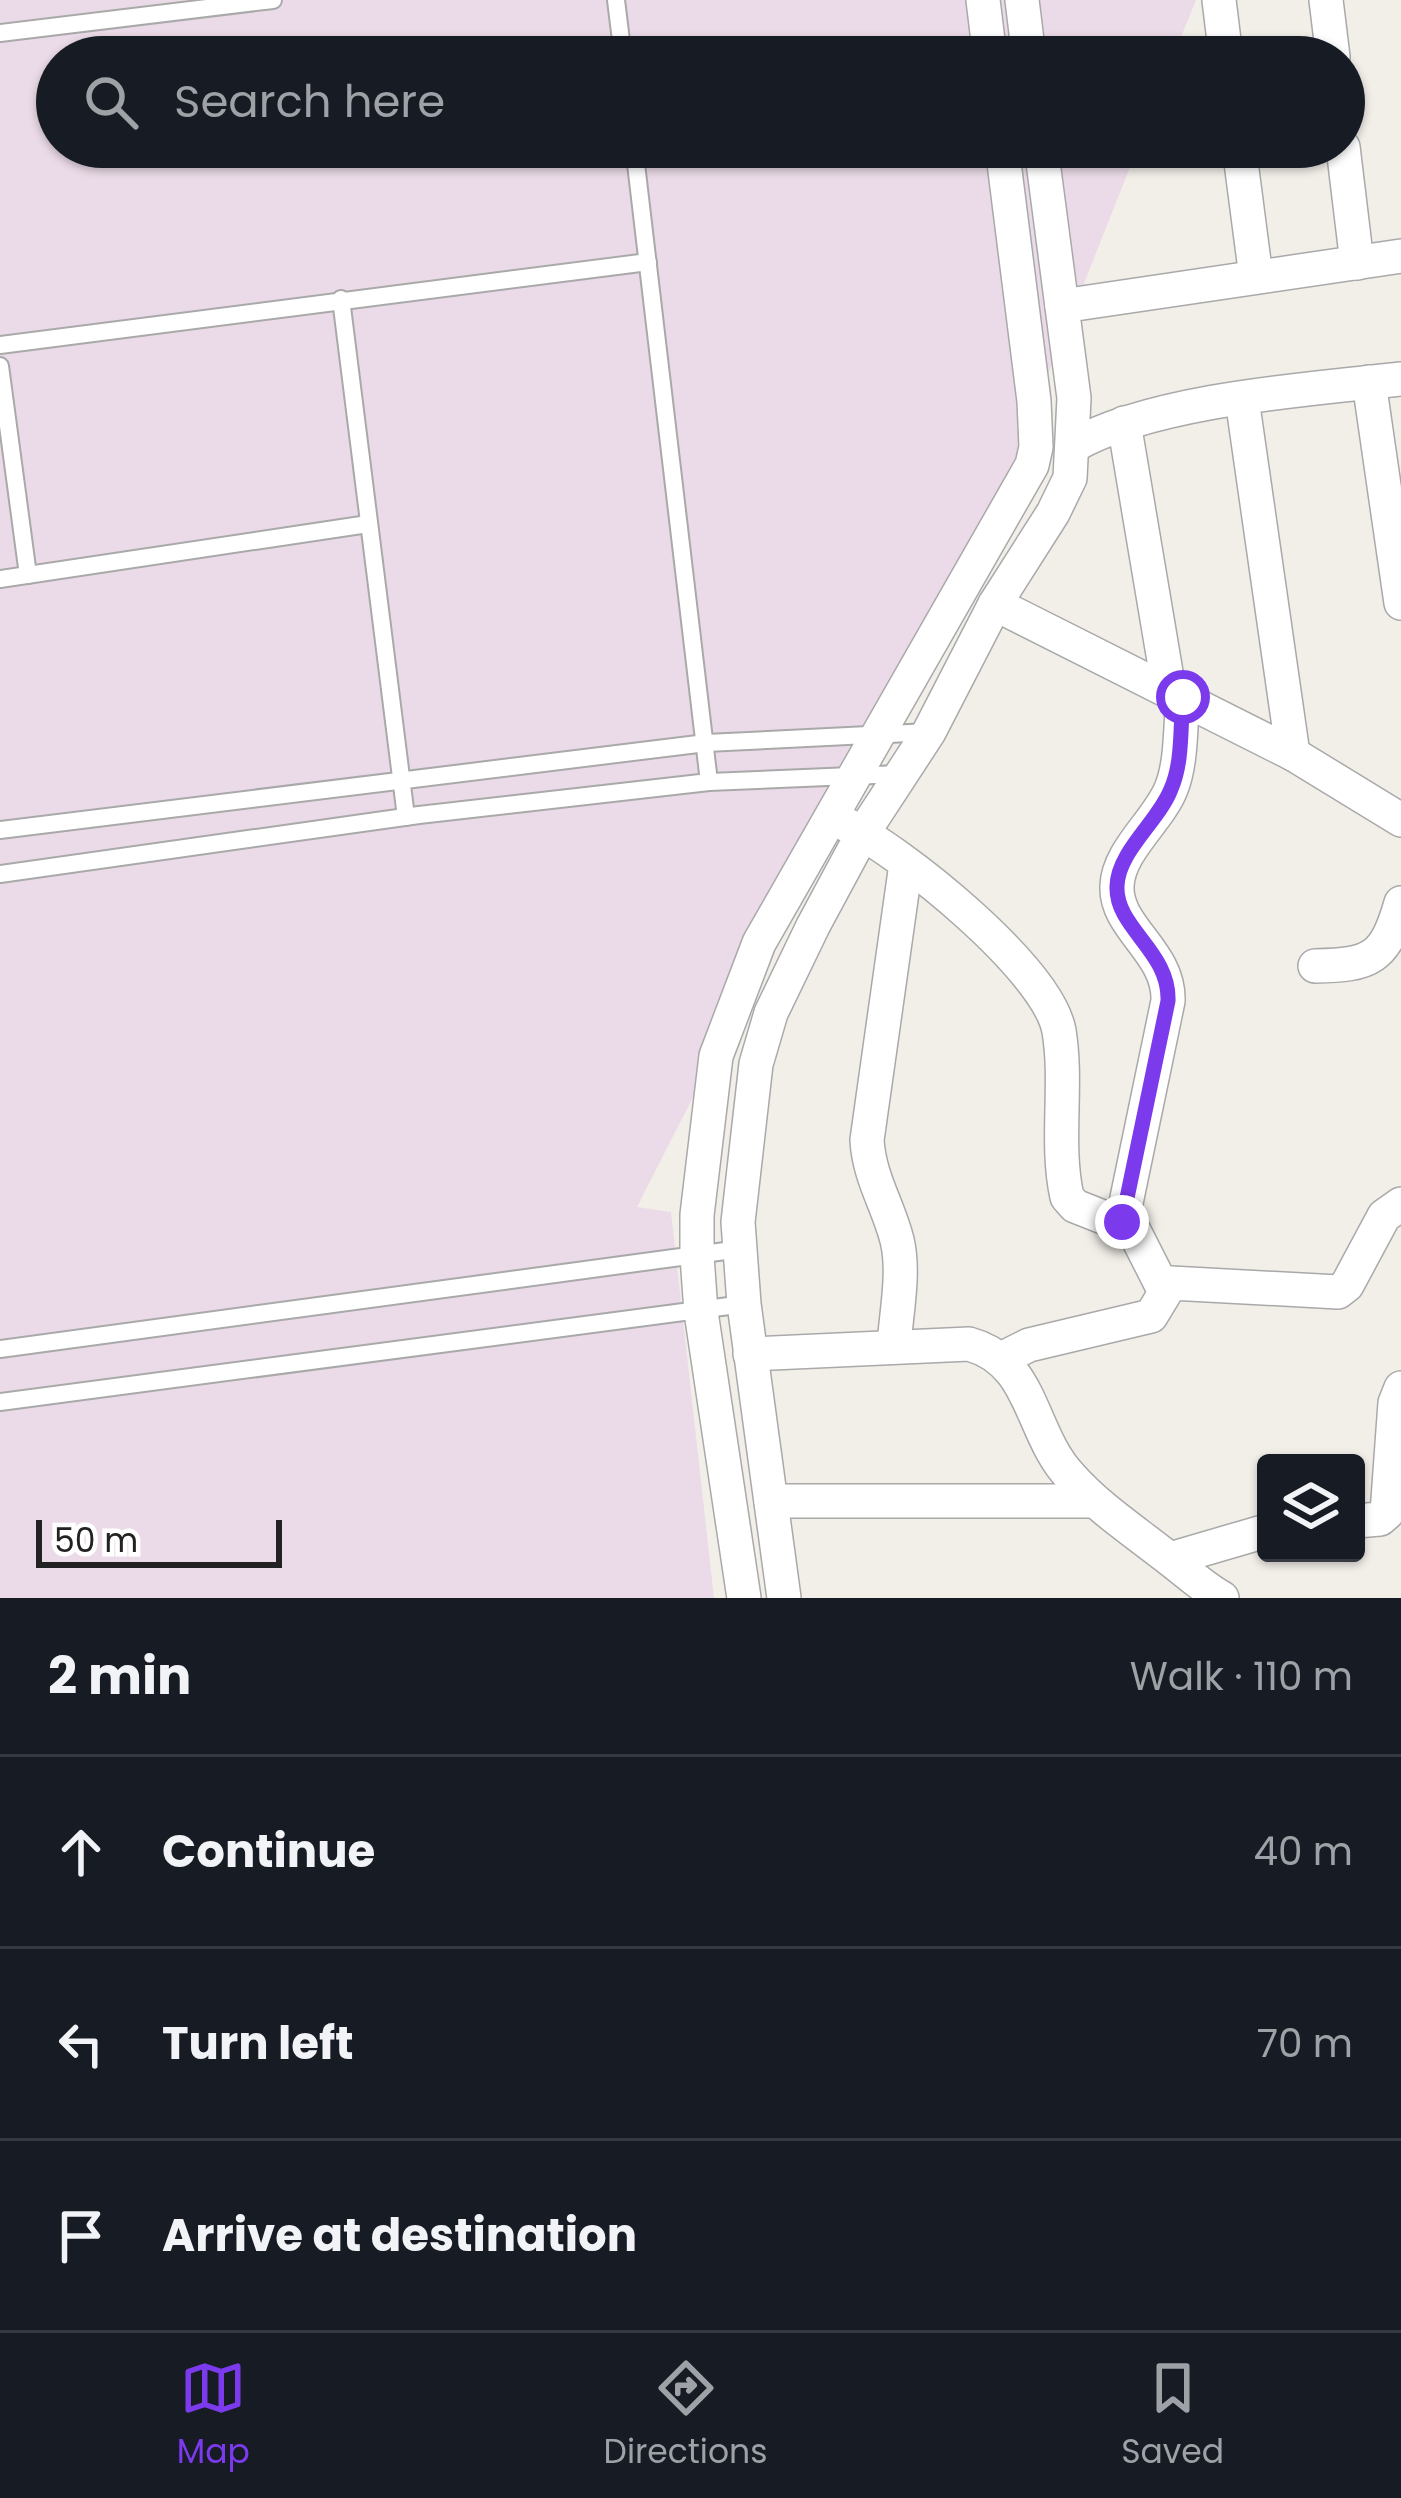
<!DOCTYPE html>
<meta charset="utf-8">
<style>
body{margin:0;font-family:Poppins,sans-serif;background:#242831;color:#f1f3f6}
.controls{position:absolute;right:36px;bottom:36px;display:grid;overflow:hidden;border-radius:12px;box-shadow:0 3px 9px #0004}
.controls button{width:108px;height:108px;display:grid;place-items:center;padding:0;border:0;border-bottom:3px solid #363941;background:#171b24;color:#f1f3f6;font:60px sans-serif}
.scale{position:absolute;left:36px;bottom:30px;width:246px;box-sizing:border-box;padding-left:12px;border:6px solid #222;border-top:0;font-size:33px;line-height:42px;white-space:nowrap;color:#222;-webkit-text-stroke:9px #fff;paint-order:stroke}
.stop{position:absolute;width:36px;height:36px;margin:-27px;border:9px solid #7c3aed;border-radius:50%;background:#fff}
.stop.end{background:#7c3aed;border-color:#fff;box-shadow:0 3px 12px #0008}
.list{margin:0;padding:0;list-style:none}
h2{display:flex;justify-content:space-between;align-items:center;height:156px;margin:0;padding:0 48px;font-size:51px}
h2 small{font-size:39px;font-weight:400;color:#9ea1a6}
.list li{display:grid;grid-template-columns:78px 1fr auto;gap:36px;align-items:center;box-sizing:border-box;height:192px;padding:0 48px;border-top:3px solid #363941}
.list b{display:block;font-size:45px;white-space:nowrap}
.list em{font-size:39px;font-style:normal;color:#9ea1a6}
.icon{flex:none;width:66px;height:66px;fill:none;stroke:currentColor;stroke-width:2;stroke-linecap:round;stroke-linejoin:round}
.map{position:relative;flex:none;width:1401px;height:1598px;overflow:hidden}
.search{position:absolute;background:#171b24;box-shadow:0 3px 9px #0004;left:36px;right:36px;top:36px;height:132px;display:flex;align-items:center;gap:30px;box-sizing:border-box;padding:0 42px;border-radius:66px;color:#9ea1a6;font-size:45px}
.sheet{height:732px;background:#171b24}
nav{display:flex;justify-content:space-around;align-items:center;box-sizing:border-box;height:168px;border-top:3px solid #363941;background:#171b24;font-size:33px;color:#9ea1a6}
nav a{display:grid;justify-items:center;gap:6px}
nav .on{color:#7c3aed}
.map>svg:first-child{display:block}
</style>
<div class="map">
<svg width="1401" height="1598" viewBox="0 0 1401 1598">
<rect width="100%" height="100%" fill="#f2efe9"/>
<!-- industrial -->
<path fill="#ebdbe8" d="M0,0H1196L1173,57H57V147H1138L1001,493L637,1207L671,1212L714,1598H0Z"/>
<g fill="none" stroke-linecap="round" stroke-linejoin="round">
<!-- service casing -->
<g stroke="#a9a9a9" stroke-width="20">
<g id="service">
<path d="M616,0L623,57"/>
<path d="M0,33L273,0"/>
<path d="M634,147L709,782"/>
<path d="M341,299L406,817"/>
<path d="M0,345L648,262"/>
<path d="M0,366L28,575"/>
<path d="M0,579L368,524"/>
<path d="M0,830L706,743L929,732"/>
<path d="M0,874L419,815L709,782L899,774"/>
<path d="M0,1349L740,1249"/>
<path d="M0,1402L744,1304"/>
</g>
</g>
<!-- minor casing -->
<g stroke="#a9a9a9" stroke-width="36">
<g id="minor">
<path d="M983,0L990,57"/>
<path d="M1022,0L1029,57"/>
<path d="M1219,0L1226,57"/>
<path d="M1326,0L1333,57"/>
<path d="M1239,147L1256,277"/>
<path d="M1343,147L1357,263"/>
<path d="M1062,306L1401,256"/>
<path d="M1369,382L1401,603"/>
<path d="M1242,399L1293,754"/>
<path d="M1124,423L1169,690"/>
<path d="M1073,446C1152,400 1309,389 1401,379"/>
<path d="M995,604L1293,754L1401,820"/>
<path d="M843,823C900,850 1048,969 1059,1031C1068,1085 1055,1143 1067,1197L1075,1206L1133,1229L1164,1290"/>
<path d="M1315,966C1371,965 1385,959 1401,903"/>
<path d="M1122,1222L1168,1001C1170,952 1115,928 1117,886C1118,851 1158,821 1171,789C1182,762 1180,726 1183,697"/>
<path d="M894,1346C896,1313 905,1273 897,1240C888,1205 869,1177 867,1140L906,864"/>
<path d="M750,1354L969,1344C1035,1362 1029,1433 1071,1477C1098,1507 1131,1529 1163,1554C1182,1568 1201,1586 1222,1598"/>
<path d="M1003,1358L1029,1345L1151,1316L1171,1283L1338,1292L1347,1285L1384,1216L1401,1204"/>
<path d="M771,1501H1094"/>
<path d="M1356,1521L1380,1519L1387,1513L1395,1403L1401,1388"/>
<path d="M1170,1559L1266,1531"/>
<path d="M744,1598L701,1312L697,1256V1215L716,1056L759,943L1032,465L1036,447L1034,401L1002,147"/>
<path d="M784,1598L744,1304L738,1222L756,1064L771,1013L813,926L863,833L929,732L995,604L1053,513L1070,478L1074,398L1041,147"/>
</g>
</g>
<!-- service -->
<use href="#service" stroke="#fff" stroke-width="16"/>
<!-- minor -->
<use href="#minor" stroke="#fff" stroke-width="33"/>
</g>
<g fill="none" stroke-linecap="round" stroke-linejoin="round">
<!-- route -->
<path stroke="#7c3aed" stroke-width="15" d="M1122,1222L1168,1001C1170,951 1115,928 1117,886C1118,851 1159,821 1171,789C1183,762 1180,727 1183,697"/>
</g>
</svg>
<div class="controls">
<button><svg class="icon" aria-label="layers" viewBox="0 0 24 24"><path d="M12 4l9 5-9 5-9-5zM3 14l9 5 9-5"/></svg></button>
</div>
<div class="scale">50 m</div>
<div class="stop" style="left:1183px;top:697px"></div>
<div class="stop end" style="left:1122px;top:1222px"></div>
<div class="search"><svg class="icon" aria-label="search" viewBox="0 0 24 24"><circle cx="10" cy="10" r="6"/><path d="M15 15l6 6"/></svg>Search here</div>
</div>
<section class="sheet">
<h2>2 min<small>Walk · 110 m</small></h2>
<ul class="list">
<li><svg class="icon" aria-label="ahead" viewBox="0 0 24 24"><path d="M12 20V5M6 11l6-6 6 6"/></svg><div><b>Continue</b></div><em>40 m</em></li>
<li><svg class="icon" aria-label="left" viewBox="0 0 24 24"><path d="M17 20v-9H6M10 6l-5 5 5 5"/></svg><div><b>Turn left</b></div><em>70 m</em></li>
<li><svg class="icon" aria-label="arrive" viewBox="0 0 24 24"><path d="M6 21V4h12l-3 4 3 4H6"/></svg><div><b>Arrive at destination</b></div></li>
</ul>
</section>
<nav>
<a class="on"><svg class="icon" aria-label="map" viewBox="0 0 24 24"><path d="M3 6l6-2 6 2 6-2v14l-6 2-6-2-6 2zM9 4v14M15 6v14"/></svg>Map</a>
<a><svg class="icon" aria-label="directions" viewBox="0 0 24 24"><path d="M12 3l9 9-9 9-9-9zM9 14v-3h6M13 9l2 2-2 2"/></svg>Directions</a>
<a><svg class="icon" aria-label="saved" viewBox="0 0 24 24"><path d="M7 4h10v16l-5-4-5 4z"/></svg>Saved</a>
</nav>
